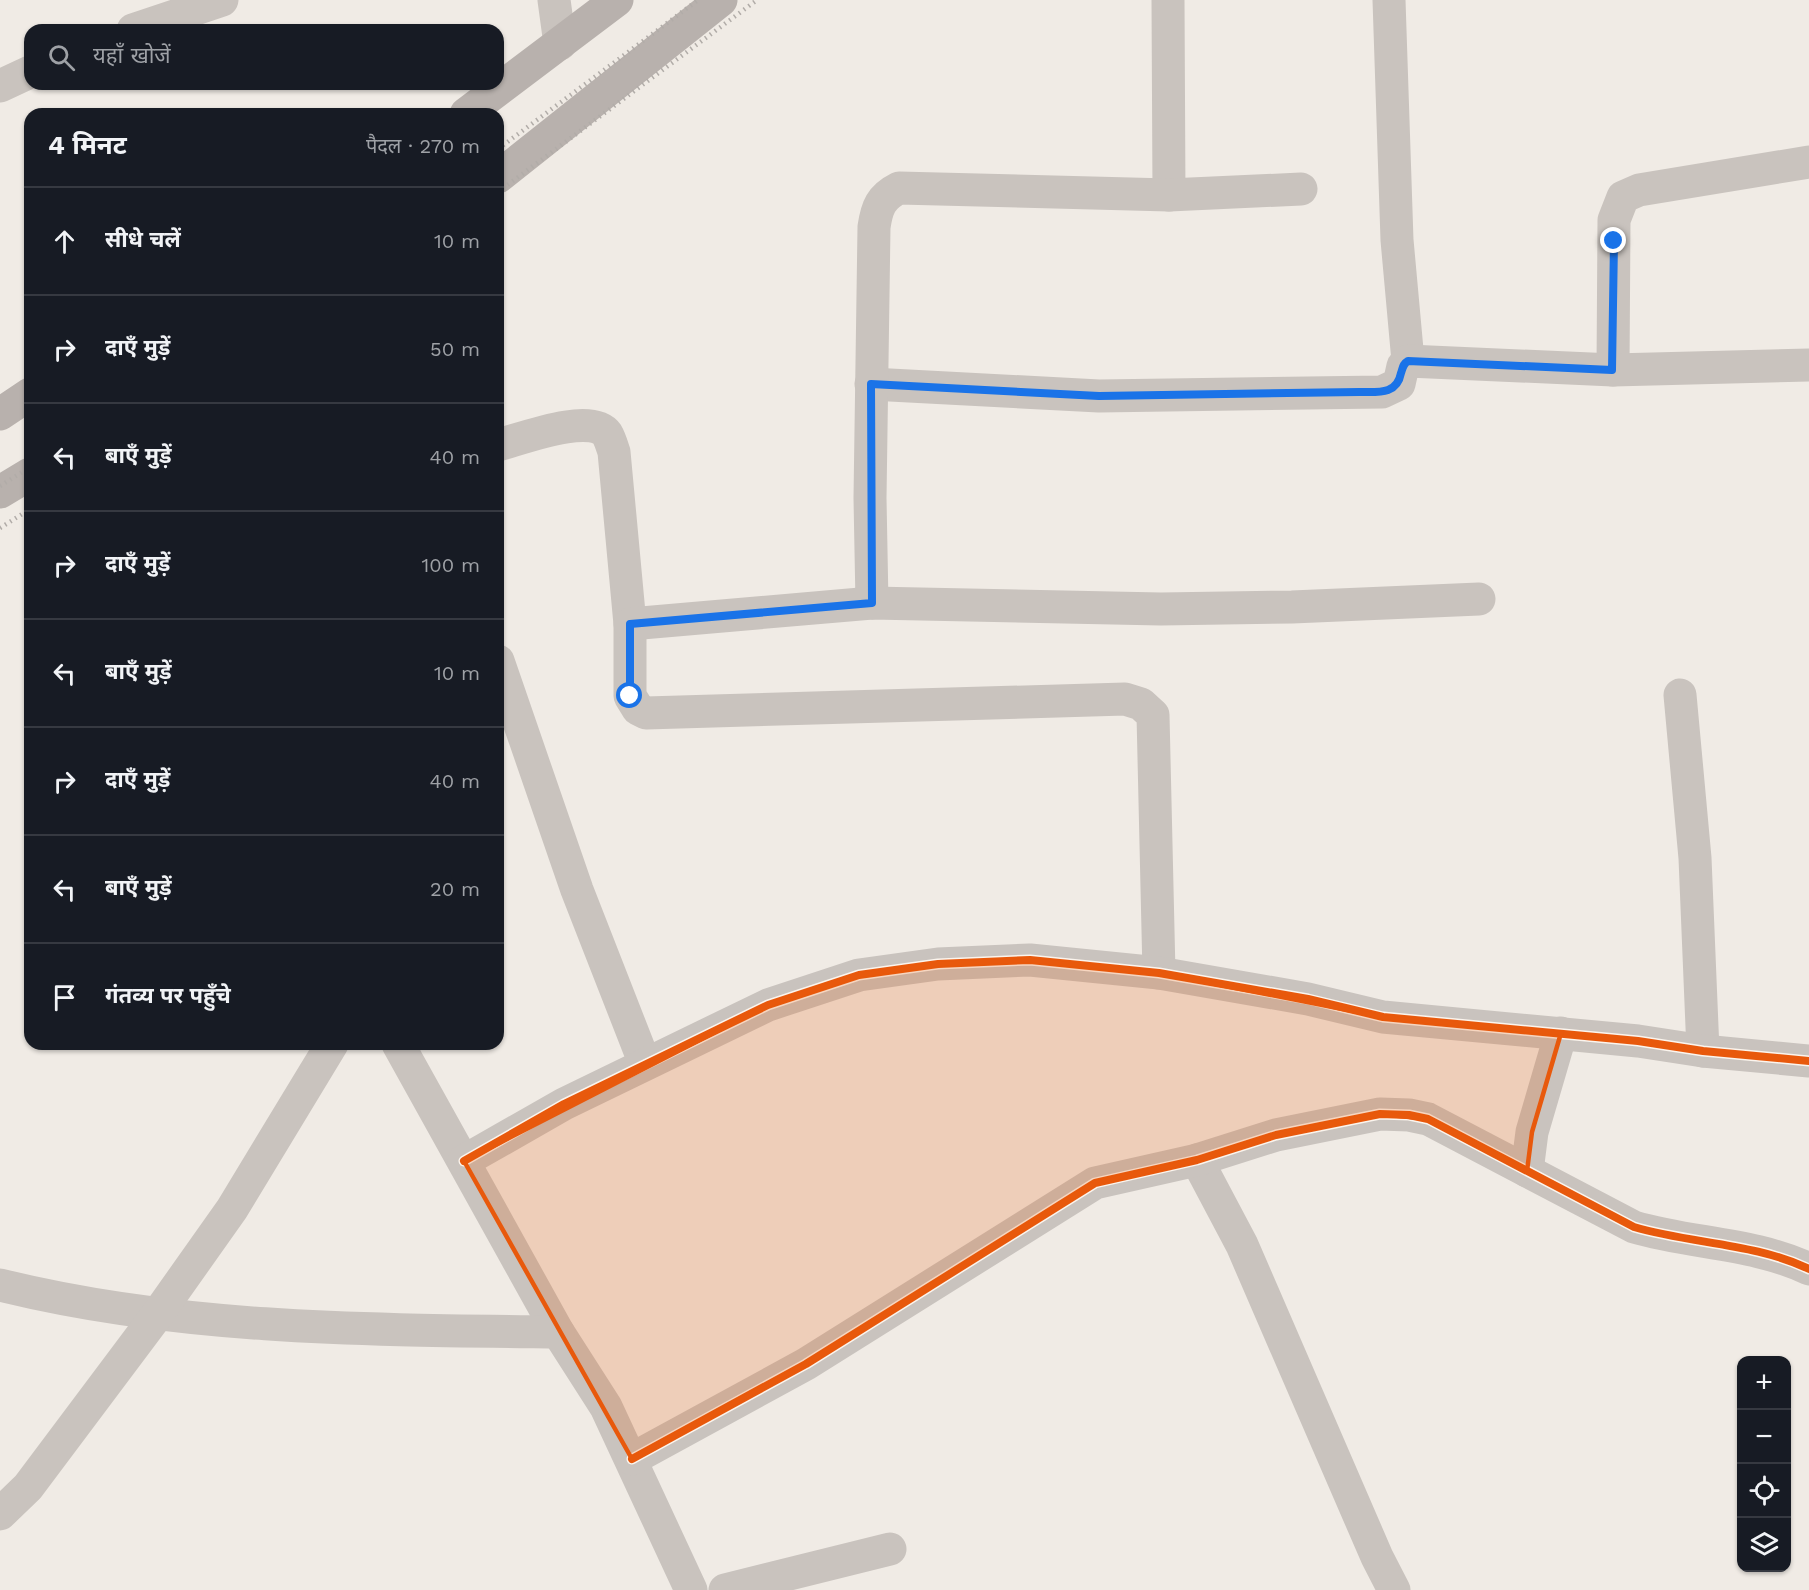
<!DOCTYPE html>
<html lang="hi">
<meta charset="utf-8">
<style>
body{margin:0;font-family:"Work Sans","Noto Sans Devanagari",sans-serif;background:#20242c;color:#f1f3f6}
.controls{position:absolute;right:18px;bottom:18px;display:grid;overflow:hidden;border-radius:12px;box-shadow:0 2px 4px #0004}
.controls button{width:54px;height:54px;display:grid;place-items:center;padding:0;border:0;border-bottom:2px solid #363941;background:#171b24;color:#f1f3f6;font:30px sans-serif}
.stop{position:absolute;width:18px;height:18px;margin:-14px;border:4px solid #1a73e8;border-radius:50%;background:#fff}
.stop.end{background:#1a73e8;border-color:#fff;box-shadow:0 2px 6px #0008}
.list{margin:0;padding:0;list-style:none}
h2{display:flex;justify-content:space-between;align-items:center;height:78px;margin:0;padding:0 24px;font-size:26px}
h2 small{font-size:20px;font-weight:400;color:#9ea1a6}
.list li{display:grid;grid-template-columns:39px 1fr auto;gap:18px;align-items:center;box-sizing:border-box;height:108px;padding:0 24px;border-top:2px solid #363941}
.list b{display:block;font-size:22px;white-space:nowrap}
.list em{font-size:20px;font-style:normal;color:#9ea1a6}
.icon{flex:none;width:33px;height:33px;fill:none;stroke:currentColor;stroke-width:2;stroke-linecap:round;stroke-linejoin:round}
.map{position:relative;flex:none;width:1809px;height:1590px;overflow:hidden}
.search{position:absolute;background:#171b24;box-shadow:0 2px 4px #0004;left:24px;top:24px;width:480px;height:66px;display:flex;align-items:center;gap:15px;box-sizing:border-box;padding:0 21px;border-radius:18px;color:#9ea1a6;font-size:22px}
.panel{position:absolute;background:#171b24;box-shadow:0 2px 4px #0004;left:24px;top:108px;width:480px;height:942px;border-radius:18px}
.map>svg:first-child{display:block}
</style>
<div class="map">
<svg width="1809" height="1590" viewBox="0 0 1809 1590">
<rect width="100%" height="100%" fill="#f0ebe5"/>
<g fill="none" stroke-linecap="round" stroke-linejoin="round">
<!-- street -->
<g stroke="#c9c3be" stroke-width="33">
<path d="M554,0L560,44"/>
<path d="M1168,0L1169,195"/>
<path d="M1389,0L1397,240L1408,361"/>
<path d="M133,30L222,0"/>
<path d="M0,86L30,72"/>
<path d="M1613,370L1614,220L1623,197L1639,190L1809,162"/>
<path d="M871,384L1099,396L1382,392L1399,384L1403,366L1408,361L1613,370L1809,365"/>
<path d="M498,445C521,439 591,412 607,434C610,439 612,446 614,452L630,624V696L638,709L646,713L1125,699L1141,704L1153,715L1159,973"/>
<path d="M872,603L870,498L874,227C877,207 881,197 899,188L1169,195L1301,189"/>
<path d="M630,624L872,603L1161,609L1292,607L1479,599"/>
<path d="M498,661L577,890L645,1064"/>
<path d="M1680,695L1695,858L1703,1051"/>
<path d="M398,1044L558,1332L606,1407L691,1590"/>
<path d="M1197,1160L1242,1245L1377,1557L1394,1590"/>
<path d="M464,1161L564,1104L768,1005L859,975L938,964L1030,960L1159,973L1308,999L1383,1017L1638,1041L1703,1051L1809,1061"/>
<path d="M1527,1171L1532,1132L1561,1033"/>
<path d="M0,1285C182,1330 372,1330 558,1332"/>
<path d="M632,1459L806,1364L1095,1183L1197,1160L1276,1135L1380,1114L1409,1115L1428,1119L1634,1227C1692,1244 1755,1243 1809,1269"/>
<path d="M0,1514L28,1487L157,1315L232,1209L332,1044"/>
<path d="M725,1590L890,1549"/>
</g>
<!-- primary -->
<g stroke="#b8b1ad" stroke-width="33">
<path d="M466,114L617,0"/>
<path d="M498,177L721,0"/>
<path d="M0,414L30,394"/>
<path d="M0,492L30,474"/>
</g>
<!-- rail -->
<g stroke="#b1aca8" stroke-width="4.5" stroke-dasharray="1.5 4.5" stroke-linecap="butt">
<path d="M498,149L698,0"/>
<path d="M498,192L757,0"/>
<path d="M0,486L30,467"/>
<path d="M0,528L30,509"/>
</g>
<!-- cycleway casing -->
<g stroke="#fbf5ee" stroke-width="11">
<g id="cycleway">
<path d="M464,1161L564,1104L768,1005L859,975L938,964L1030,960L1159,973L1308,999L1383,1017L1638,1041L1703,1051L1809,1061"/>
<path d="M632,1459L806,1364L1095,1183L1197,1160L1276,1135L1380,1114L1409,1115L1428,1119L1634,1227C1692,1244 1755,1243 1809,1269"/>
</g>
</g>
<!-- cycleway -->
<use href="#cycleway" stroke="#e8590c" stroke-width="8"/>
</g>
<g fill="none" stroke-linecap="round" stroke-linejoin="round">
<!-- route -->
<path stroke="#1a73e8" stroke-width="8" d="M630,696V624L872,603L871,384L1099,396L1359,392C1378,392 1397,395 1401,373C1403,367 1403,364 1408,361L1612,370L1614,241"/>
</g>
<!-- marked area -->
<path fill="#e8590c" fill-opacity="0.2" stroke="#e8590c" stroke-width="4.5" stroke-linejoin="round" d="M1030,960L1159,973L1383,1017L1561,1033L1532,1132L1527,1171L1428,1119L1380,1114L1276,1135L1197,1160L1095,1183L806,1364L632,1459L464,1161L768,1005L859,975L938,964Z"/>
</svg>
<div class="controls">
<button>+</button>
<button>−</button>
<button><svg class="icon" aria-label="locate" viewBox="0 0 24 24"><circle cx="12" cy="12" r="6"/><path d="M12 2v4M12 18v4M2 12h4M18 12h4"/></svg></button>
<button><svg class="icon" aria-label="layers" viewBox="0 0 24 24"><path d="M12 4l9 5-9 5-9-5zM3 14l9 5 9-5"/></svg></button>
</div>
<div class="stop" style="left:630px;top:696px"></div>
<div class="stop end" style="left:1614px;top:241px"></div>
<div class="search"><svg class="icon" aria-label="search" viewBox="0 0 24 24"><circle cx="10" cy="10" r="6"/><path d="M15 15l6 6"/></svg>यहाँ खोजें</div>
<section class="panel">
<h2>4 मिनट<small>पैदल · 270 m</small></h2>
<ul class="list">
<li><svg class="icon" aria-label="ahead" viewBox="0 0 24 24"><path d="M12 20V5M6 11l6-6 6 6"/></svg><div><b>सीधे चलें</b></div><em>10 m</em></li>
<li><svg class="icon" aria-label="right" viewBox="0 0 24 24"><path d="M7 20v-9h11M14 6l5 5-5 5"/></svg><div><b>दाएँ मुड़ें</b></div><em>50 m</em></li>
<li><svg class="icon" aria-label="left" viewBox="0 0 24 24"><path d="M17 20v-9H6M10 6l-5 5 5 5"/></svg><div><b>बाएँ मुड़ें</b></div><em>40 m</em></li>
<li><svg class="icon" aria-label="right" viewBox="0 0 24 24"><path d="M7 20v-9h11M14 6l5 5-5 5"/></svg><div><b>दाएँ मुड़ें</b></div><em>100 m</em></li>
<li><svg class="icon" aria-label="left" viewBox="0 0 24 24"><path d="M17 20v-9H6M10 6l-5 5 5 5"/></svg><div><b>बाएँ मुड़ें</b></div><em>10 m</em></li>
<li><svg class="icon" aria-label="right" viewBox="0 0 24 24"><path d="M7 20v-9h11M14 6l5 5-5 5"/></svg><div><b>दाएँ मुड़ें</b></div><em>40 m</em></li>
<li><svg class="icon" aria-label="left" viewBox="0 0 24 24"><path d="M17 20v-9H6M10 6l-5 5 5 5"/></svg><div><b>बाएँ मुड़ें</b></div><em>20 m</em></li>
<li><svg class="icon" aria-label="arrive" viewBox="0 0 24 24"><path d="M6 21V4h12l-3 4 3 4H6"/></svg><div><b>गंतव्य पर पहुँचे</b></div></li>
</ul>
</section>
</div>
